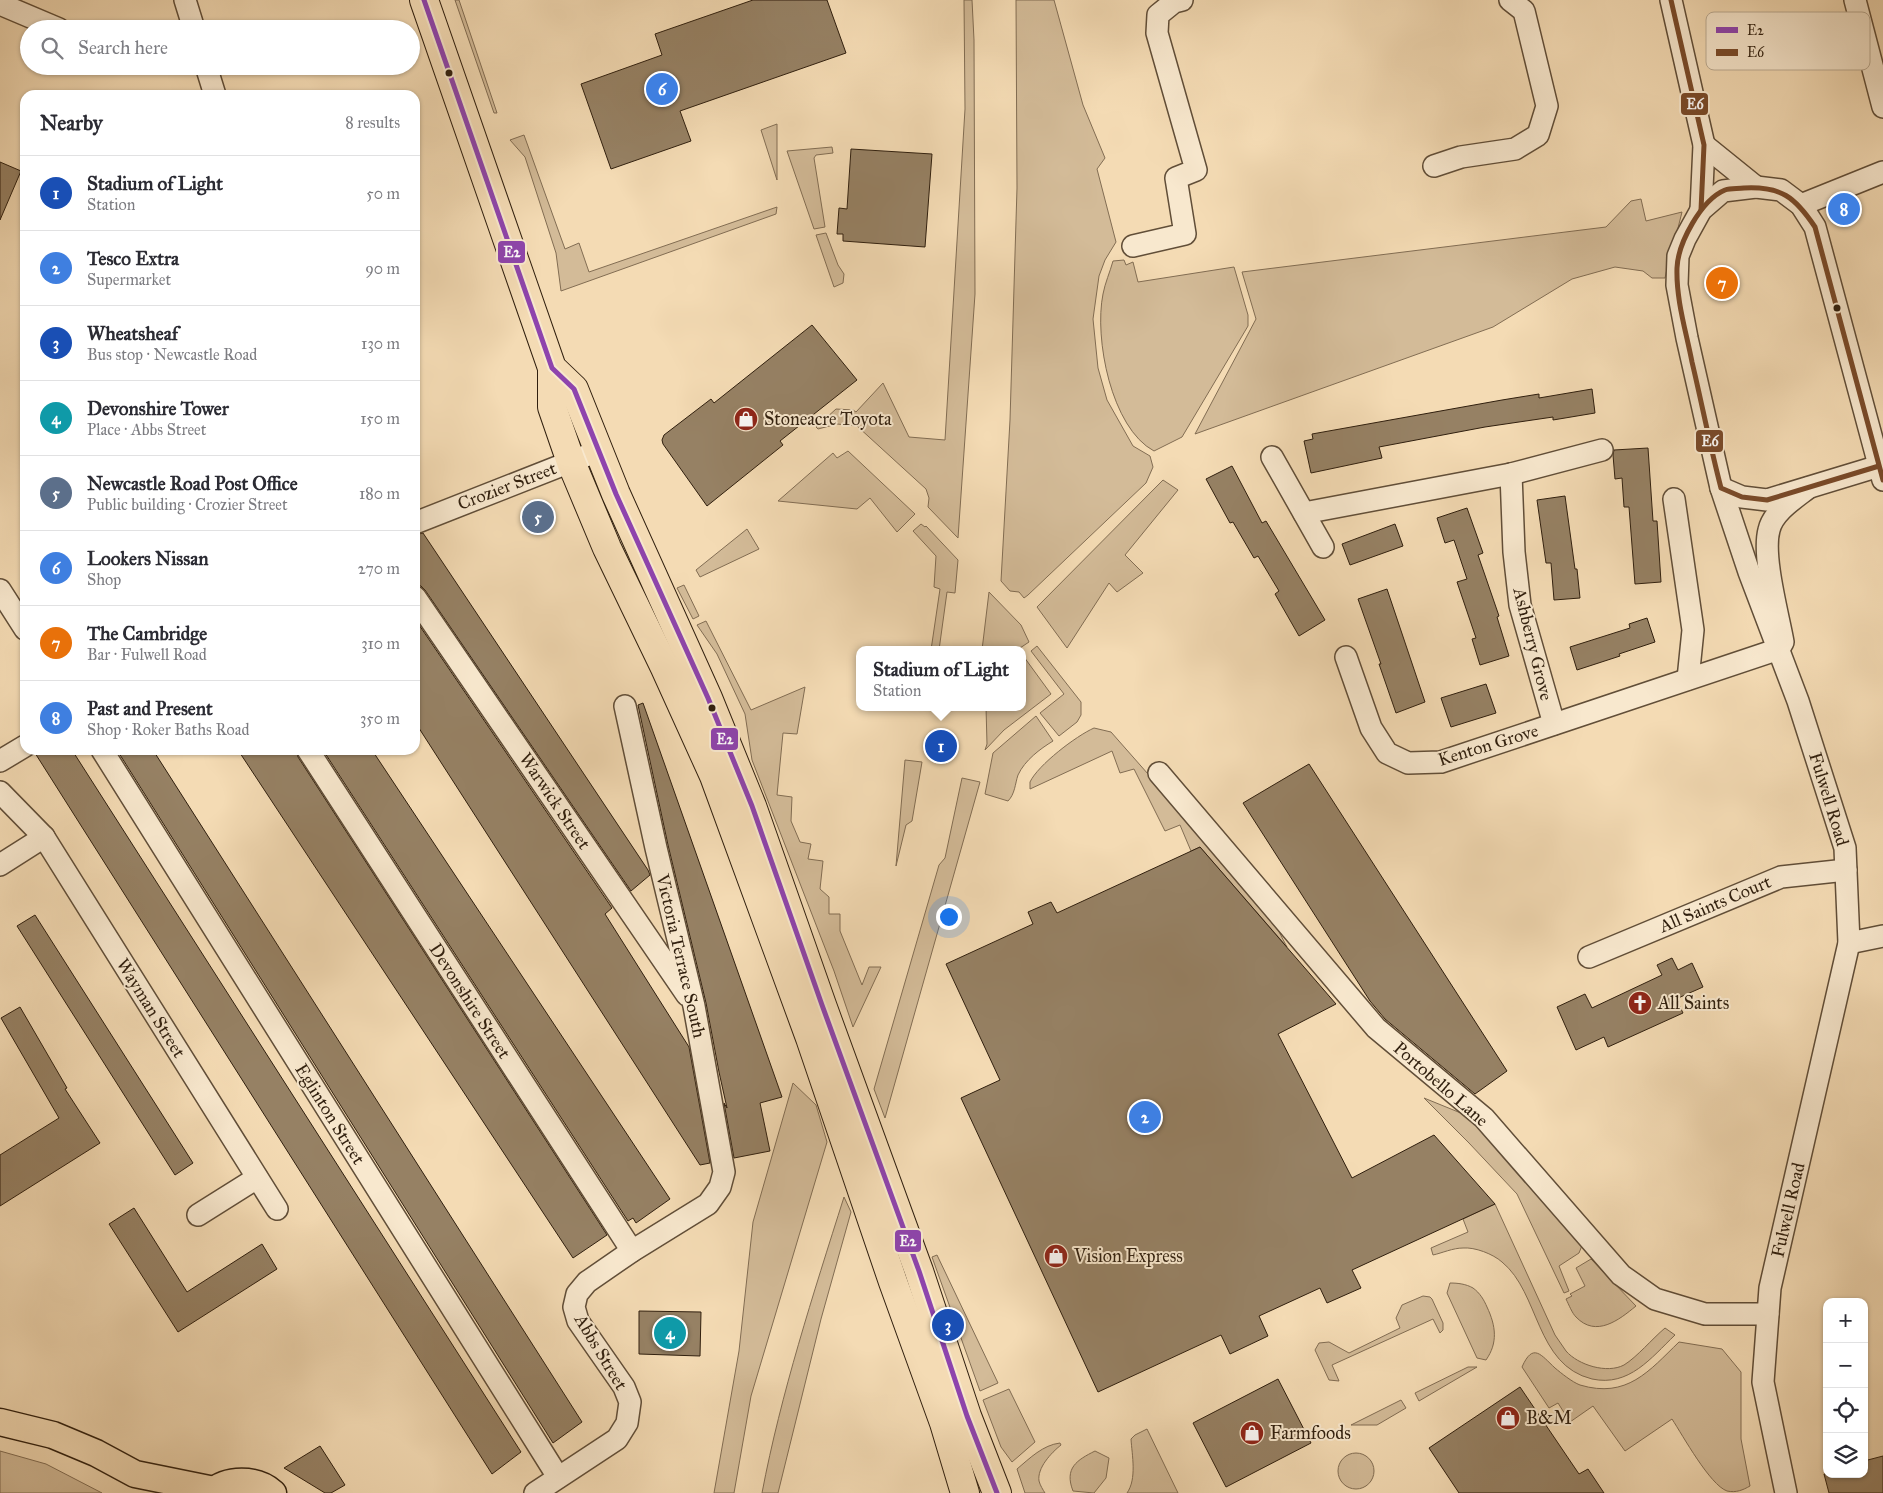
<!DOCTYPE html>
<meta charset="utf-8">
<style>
body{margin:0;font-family:"IM FELL Great Primer",serif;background:#f2f2f3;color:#2b2b33}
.controls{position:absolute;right:15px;bottom:15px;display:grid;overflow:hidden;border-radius:10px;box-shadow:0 1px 4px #0004}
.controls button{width:45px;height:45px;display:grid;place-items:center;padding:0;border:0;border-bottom:1px solid #e1e1e2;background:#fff;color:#2b2b33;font:25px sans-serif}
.you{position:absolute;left:948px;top:916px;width:18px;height:18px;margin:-12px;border:4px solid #fff;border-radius:50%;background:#1a73e8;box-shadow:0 0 0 8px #1a73e833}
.badge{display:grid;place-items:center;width:32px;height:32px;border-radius:50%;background:#7c3aed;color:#fff;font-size:16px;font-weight:700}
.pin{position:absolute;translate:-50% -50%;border:2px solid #fff;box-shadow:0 1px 5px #0006}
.popup{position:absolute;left:856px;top:646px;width:170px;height:65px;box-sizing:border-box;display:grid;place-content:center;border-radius:10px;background:#fff;filter:drop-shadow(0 1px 4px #0005);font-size:16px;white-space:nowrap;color:#7c7c81}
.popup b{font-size:19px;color:#2b2b33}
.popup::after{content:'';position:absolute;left:50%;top:100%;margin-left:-10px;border:10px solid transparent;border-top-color:#fff}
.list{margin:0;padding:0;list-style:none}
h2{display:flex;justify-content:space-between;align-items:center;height:65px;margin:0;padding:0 20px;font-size:21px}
h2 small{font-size:16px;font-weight:400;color:#7c7c81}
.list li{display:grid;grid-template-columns:32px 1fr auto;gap:15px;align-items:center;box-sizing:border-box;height:75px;padding:0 20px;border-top:1px solid #e1e1e2}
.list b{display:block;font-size:19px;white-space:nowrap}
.list p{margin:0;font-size:16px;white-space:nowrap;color:#7c7c81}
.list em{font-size:16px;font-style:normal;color:#7c7c81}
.icon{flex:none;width:28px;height:28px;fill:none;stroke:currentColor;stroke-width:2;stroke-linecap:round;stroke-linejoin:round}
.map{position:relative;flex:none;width:1883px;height:1493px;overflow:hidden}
.search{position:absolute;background:#fff;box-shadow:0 1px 4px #0004;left:20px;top:20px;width:400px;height:55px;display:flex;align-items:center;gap:12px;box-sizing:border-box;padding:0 18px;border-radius:28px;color:#7c7c81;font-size:19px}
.panel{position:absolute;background:#fff;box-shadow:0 1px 4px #0004;left:20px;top:90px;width:400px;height:665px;border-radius:15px}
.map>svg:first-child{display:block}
</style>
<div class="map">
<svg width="1883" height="1493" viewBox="0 0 1883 1493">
<rect width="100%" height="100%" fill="#f4dbb4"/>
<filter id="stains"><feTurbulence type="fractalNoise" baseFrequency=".004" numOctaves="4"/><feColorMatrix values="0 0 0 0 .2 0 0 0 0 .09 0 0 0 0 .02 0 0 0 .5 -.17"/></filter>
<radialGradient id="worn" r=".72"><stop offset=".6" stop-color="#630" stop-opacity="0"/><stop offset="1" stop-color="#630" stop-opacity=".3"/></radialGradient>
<!-- green -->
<g fill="#d3bb98" stroke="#826d53">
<path d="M455,0H459L497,113H494Z"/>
<path d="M964,0H972L974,40L975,294L958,538L928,507L929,498L926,489L857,426L837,424L818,429L816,427L836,409L853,410L856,412L883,383L909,437L945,440L965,109Z"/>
<path d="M1016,0H1054L1083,105L1105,158L1097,169L1116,242L1105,260L1099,276L1093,319L1098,368L1107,400L1133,446L1150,456L1153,467L1146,483L1028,595L1024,598L1019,592L1010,591L1001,581L1010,420L1017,188Z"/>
<path d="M777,124V180L761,130Z"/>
<path d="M524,135L565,249L579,243L589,272L777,207L776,214L561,291L556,253L525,157L510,140Z"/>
<path d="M832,147L833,153L816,155L814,158L825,227L814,229L787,151Z"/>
<path d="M1641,199L1646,221L1682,212C1677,235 1669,255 1665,278H1652L1643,271L1615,267L1572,279L1493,327L1195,434L1256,319L1242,272L1606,227L1631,201Z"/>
<path d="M826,233L838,265L844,274L843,283L834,287L816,235Z"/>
<path d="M1124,260L1126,265L1133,262L1138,282L1234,267L1248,315V326L1182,437L1154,451C1111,428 1094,338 1103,294C1105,283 1110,272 1113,261Z"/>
<path d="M848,451L915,514L897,532L870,498L857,509L778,501L833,453L837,458Z"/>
<path d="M1163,480L1178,490L1125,555L1143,573L1117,592L1109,583L1067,648L1037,607Z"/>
<path d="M921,524L925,527L926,526L958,560L955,593L947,592L939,650H931L940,589L934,587L936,556L913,531Z"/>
<path d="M747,529L759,549L700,577L696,570Z"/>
<path d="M684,585L699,616L693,619L677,588Z"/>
<path d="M989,592L1021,625L1029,642L1017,650H982Z"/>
<path d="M706,621L751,710L805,687L797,734L783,733L777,795L792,797L791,821L800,842L811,844L808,859L823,861L820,889L829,897V914H840V931L862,985L869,967H881L853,1027L834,971L752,760L745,714L717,654L697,625Z"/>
<path d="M1037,646L1081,702V715L1077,722L1059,736L1040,713L1064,694L1031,651Z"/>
<path d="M1024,657L1051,694L1004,730L985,750L987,744L986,707H1022Z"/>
<path d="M1036,716L1053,741C1040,749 1025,760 1018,775C1015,784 1015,794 1008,801L985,794L993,753Z"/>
<path d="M1094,728L1111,732L1267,909L1287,947L1200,847L1191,851L1180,825L1165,831L1134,769L1120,773L1112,751L1030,789V782C1038,765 1076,736 1094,728Z"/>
<path d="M905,760L922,762L912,821L906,825L896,866Z"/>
<path d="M962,778L980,782L885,1118L874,1089L939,865L945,858Z"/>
<path d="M793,1083L816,1105L827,1142L751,1396L734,1493H714L739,1351L753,1222Z"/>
<path d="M1424,1098L1473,1118L1583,1243L1579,1253L1559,1266L1569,1291L1564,1293L1517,1194L1469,1143Z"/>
<path d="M844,1197L851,1212L821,1319L778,1493H762C781,1393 813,1295 844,1197Z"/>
<path d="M1495,1204L1555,1335C1559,1340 1562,1346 1566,1351C1578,1365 1607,1374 1624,1365C1637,1357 1652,1339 1665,1328L1675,1335C1651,1358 1629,1387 1592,1379C1535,1365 1540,1293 1502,1262C1493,1254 1475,1247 1463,1248C1453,1248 1442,1253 1433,1255L1431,1248L1468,1232L1463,1219Z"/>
<path d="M937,1255L998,1383L980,1391L932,1257Z"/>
<path d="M1591,1259L1636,1306C1619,1320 1596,1338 1576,1317C1572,1313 1569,1305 1566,1299L1572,1296L1570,1294L1585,1286L1576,1268Z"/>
<path d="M1450,1283C1458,1283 1466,1284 1473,1288C1480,1293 1484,1300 1487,1307C1496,1326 1498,1343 1486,1360L1477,1358L1447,1293Z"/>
<path d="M1423,1296L1430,1297L1432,1299L1443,1323V1330L1440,1333L1433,1319L1332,1365L1339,1381L1329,1380L1315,1350L1319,1343L1329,1342L1349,1353L1400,1328L1396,1318L1402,1305Z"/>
<path d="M1679,1342L1722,1349L1741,1372V1439L1750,1486C1743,1490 1736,1493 1727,1491C1710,1485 1683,1436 1672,1419L1625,1451L1593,1406L1570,1422L1558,1403L1549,1408L1522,1367C1533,1342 1541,1355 1555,1368C1561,1373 1572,1382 1580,1385C1627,1399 1649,1371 1679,1342Z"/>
<path d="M1468,1367H1477L1419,1401L1415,1393Z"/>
<path d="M1009,1389L1035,1442L1012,1462L1001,1447L983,1400Z"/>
<path d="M1401,1400L1406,1408L1377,1425H1351Z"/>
<path d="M1147,1429L1178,1493H1127C1137,1479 1132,1455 1131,1439L1135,1435Z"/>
<path d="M1060,1443L1061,1445C1051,1453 1037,1468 1039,1481C1040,1485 1043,1490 1045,1493H1025L1017,1469C1030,1458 1043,1445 1060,1443Z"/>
<path d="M0,1451L46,1464L102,1493H0Z"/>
<path d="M1095,1451L1109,1458L1106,1478L1094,1493L1073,1491C1064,1468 1077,1460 1095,1451Z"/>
<circle cx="1356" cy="1471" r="18"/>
</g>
<!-- building -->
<g fill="#968164" stroke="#301f0e">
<path d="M753,0H827L846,53L680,111L691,141L611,169L581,84L662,55L655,34Z"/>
<path d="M851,149L932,154L925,247L843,241V234H837L839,208L847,209Z"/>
<path d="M0,162L21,171L0,220Z"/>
<path d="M812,325L857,380L780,441L783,445L707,506L663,444L662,440L664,435L711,399L714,403Z"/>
<path d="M1592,389L1595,413L1553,420V417L1485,427L1379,447L1382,458L1311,473L1304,441L1313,439L1312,434L1502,400L1539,394V398Z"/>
<path d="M1648,448L1653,521H1657L1661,582L1635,584L1629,507H1624L1622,478L1615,479L1613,455L1614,450Z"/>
<path d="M1232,466L1262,523L1266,521L1325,620L1299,636L1275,594L1279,591L1258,556L1254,558L1233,522L1230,523L1206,479Z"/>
<path d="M1565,496L1575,569H1577L1580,598L1554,600L1551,563H1546L1537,500Z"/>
<path d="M1467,508L1483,553L1478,555L1499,616L1497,617L1509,656L1480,665L1472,639L1476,638L1457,582L1467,579L1454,540L1445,543L1437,518Z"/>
<path d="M1395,524L1403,546L1350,565L1342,544Z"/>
<path d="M423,533L648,870L650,875L631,891L425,590L421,586L415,585V535Z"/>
<path d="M1387,589L1425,702L1396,713L1379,664H1381L1358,599Z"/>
<path d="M1647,618L1655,642L1619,654L1620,656L1577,670L1570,647L1630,628L1629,624Z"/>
<path d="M415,619L612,908L605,914L689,1047L710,1163L700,1165L415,722Z"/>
<path d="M1486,684L1496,713L1451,727L1441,698Z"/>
<path d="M643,703L782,1097L760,1103L770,1151L734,1158L724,1103L727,1108L719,1072L706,1003L668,845L638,705Z"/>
<path d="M37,750H72L521,1452L492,1474L35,753Z"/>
<path d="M117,750H153L582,1422L553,1443Z"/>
<path d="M238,750H296L298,757L607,1235L573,1258Z"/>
<path d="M323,750H372L670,1199L636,1223L633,1218L628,1221Z"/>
<path d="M1309,764L1507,1071L1475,1094L1385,1019L1370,1001L1243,803Z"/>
<path d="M1200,847L1336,1004L1278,1034L1352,1178L1434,1135L1495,1204L1352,1270L1361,1288L1327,1303L1320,1288L1259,1316L1268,1336L1230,1354L1221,1335L1098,1392L961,1098L1000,1080L946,964L1033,924L1028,912L1051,902L1057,913Z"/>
<path d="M35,915L193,1163L175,1175L17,926Z"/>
<path d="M1672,958L1678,970L1692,963L1703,987L1676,999L1683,1013L1608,1047L1604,1037L1576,1050L1557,1007L1585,994L1592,1008L1662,975L1657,965Z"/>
<path d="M20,1007L67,1088L65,1089L100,1143L0,1206V1155L59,1118L1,1018Z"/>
<path d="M134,1208L187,1292L262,1244L277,1269L178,1332L109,1224Z"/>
<path d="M639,1311L701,1312L700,1356L639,1354Z"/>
<path d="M1278,1379L1311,1443L1226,1487L1193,1423Z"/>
<path d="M1520,1387L1579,1474L1588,1469L1604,1493H1459L1429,1448Z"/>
<path d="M320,1446L345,1485L331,1493H325L284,1468Z"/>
<path d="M1883,1456V1493H1829L1824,1474H1864V1461Z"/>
</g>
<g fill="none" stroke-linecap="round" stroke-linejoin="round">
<!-- minor casing -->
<g stroke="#614e38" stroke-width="24">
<g id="minor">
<path d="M185,0L194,29"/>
<path d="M1671,0L1704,145L1701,210"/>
<path d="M1855,0L1883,107"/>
<path d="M0,4L59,29"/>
<path d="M206,66L215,95"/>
<path d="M1704,145L1756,187"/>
<path d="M1434,166L1461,157L1515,149L1538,135L1547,106L1524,11L1510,0"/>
<path d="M1801,205L1883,172"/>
<path d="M1133,246L1185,234L1176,178L1196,170L1157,33L1158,15L1174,2L1182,0"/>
<path d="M1272,457L1323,547"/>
<path d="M1511,474L1514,552L1520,605L1554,724"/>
<path d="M1721,488L1742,497L1767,500L1879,466"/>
<path d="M1674,499L1693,630L1688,679"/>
<path d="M1304,513L1511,474L1602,450"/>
<path d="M415,523L598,451"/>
<path d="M0,590L25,629"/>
<path d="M415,597L687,995"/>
<path d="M1346,657L1371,728L1387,753L1408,763L1441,762L1779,649L1783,642C1778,614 1762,556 1769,530C1773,512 1794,499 1808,488"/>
<path d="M102,750L558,1477"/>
<path d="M308,750L632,1251"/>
<path d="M0,761L25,746"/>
<path d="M1159,773L1376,1028L1484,1118L1621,1275L1655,1299L1705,1314H1768"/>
<path d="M0,792L44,837L277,1209"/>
<path d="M0,865L44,837"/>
<path d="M1849,943L1883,936"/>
<path d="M1589,957L1781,877L1846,870"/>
<path d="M198,1215L257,1178"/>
<path d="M535,1493L617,1439L627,1423L630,1402L624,1387L578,1321L574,1307L577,1294L587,1282L632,1251L708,1204L720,1187L724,1172L694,1006L656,848L625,706"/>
<path d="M1786,1493L1763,1382L1770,1288L1849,943L1845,848L1798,701L1749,572L1721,488L1687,338L1677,285L1678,256L1685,239L1701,210L1723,191L1756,187L1781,190L1801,205L1815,227L1883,480"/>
</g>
</g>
<!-- major casing -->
<g stroke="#301f0e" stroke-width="29">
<g id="major">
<path d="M0,1422L53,1435L96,1453L135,1474L214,1490"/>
<path d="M211,1493C227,1478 256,1478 273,1493"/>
</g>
</g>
<!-- highway casing -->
<g stroke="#301f0e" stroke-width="30">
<g id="highway">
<path d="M424,0L552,368L574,389L616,494L708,698L752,806L822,1005L919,1271L967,1416L997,1493"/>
<path d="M552,368V407L571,462L607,548L665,668L714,776L810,1038L893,1282L944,1423L965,1493"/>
</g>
</g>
<!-- minor -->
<use href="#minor" stroke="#f8e8ce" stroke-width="21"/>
<!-- major -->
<use href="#major" stroke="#f4dbb4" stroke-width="26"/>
<!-- highway -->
<use href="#highway" stroke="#f4dbb4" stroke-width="28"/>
<!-- bus-1 casing -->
<g stroke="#f8e8ce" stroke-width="9">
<path id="bus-1" d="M424,0L552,368L574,389L616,494L708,698L752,806L822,1005L919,1271L967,1416L997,1493"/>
</g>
<!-- bus-2 casing -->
<g stroke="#f8e8ce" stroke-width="9">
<g id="bus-2">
<path d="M1671,0L1704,145L1701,210"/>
<path d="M1879,466L1767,500L1742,497L1721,488C1710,446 1702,404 1692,362C1686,331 1676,300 1677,268C1678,243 1701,200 1725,190C1731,188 1738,189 1744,188C1781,186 1795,197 1815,227L1883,480"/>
</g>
</g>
<!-- bus-1 -->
<use href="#bus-1" stroke="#8e44ad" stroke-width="5"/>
<!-- bus-2 -->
<use href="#bus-2" stroke="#7a4b2a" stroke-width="5"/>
</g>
<!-- icons -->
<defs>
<g id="shop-disc" transform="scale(1.25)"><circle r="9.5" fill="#8f2418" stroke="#f8e8ce"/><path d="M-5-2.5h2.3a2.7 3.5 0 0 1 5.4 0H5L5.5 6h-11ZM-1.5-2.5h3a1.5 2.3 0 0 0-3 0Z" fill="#fff"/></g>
<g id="church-disc" transform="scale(1.25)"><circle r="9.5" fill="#8f2418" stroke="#f8e8ce"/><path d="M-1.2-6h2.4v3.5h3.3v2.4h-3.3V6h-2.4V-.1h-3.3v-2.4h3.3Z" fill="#fff"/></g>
</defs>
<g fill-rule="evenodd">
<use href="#shop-disc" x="746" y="419"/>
<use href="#church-disc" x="1640" y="1003"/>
<use href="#shop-disc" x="1056" y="1256"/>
<use href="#shop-disc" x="1508" y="1418"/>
<use href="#shop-disc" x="1252" y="1433"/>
</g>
<!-- markers -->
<g fill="#301f0e" stroke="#f8e8ce" stroke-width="2">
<circle cx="449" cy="73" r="4.5"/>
<circle cx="1837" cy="308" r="4.5"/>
<circle cx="712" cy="708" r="4.5"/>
</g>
<g text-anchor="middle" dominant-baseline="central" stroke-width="4" stroke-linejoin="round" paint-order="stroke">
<!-- poi labels -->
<g font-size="18" fill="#301f0e" stroke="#f8e8ce" text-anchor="start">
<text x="764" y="419">Stoneacre Toyota</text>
<text x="1658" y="1003">All Saints</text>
<text x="1074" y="1256">Vision Express</text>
<text x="1526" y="1418">B&amp;M</text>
<text x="1270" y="1433">Farmfoods</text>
</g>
<!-- street labels -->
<g font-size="18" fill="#301f0e" stroke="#f8e8ce">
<text transform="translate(507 486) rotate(-21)">Crozier Street</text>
<text transform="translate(1533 644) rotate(76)">Ashberry Grove</text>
<text transform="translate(1488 745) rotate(-17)">Kenton Grove</text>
<text transform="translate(1829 799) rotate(73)">Fulwell Road</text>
<text transform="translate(555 801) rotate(56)">Warwick Street</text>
<text transform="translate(1715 904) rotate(-23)">All Saints Court</text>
<text transform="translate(681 956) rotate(77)">Victoria Terrace South</text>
<text transform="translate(470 1001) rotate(57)">Devonshire Street</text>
<text transform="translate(151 1008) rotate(58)">Wayman Street</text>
<text transform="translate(1441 1084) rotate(41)">Portobello Lane</text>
<text transform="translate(330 1114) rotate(58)">Eglinton Street</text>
<text transform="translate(1788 1210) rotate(-77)">Fulwell Road</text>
<text transform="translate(601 1352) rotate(59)">Abbs Street</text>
</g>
</g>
<!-- legend -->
<rect x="1706" y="12" width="164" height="58" rx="8" fill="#f8e8ce" stroke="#bcac94" stroke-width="1"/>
<rect x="1716" y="27" width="22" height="6" fill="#8e44ad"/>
<rect x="1716" y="49" width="22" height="7" fill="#7a4b2a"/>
<g font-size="14" fill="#301f0e">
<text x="1747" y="35">E2</text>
<text x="1747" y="57">E6</text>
</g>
<g stroke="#f8e8ce" stroke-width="2">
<rect x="1680" y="92" width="29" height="24" rx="5" fill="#7a4b2a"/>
<rect x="497" y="240" width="29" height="24" rx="5" fill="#8e44ad"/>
<rect x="1695" y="429" width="29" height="24" rx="5" fill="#7a4b2a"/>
<rect x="710" y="727" width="29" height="24" rx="5" fill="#8e44ad"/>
<rect x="894" y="1229" width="28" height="24" rx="5" fill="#8e44ad"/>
</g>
<g font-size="14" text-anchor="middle" font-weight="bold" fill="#fff">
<text x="1695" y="109">E6</text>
<text x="512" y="257">E2</text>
<text x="1710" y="446">E6</text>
<text x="725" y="744">E2</text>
<text x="908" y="1246">E2</text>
</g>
<rect width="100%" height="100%" filter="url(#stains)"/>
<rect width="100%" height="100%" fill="url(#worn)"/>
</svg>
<div class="controls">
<button>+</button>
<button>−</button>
<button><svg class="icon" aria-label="locate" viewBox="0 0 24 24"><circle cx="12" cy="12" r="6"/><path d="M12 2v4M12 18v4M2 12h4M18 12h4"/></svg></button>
<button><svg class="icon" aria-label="layers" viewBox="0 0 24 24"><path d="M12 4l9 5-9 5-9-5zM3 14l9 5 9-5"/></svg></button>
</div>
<div class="you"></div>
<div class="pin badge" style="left:941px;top:746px;background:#1a4fb4">1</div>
<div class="popup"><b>Stadium of Light</b>Station</div>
<div class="pin badge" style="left:1145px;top:1117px;background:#3f7fe0">2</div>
<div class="pin badge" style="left:948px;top:1325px;background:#1a4fb4">3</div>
<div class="pin badge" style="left:670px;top:1333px;background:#0f9aa8">4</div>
<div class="pin badge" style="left:538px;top:517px;background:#5c6f8a">5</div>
<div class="pin badge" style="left:662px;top:89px;background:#3f7fe0">6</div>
<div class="pin badge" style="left:1722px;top:283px;background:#e8710a">7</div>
<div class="pin badge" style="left:1844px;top:209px;background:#3f7fe0">8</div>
<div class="search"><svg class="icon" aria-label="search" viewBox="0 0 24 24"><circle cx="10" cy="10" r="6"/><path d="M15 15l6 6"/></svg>Search here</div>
<section class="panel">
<h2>Nearby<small>8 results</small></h2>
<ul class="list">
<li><span class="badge" style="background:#1a4fb4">1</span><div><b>Stadium of Light</b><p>Station</p></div><em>50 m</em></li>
<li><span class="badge" style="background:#3f7fe0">2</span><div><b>Tesco Extra</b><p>Supermarket</p></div><em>90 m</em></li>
<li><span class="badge" style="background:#1a4fb4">3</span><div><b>Wheatsheaf</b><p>Bus stop · Newcastle Road</p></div><em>130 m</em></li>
<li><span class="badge" style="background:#0f9aa8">4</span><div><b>Devonshire Tower</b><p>Place · Abbs Street</p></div><em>150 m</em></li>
<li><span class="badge" style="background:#5c6f8a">5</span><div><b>Newcastle Road Post Office</b><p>Public building · Crozier Street</p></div><em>180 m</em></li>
<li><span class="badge" style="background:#3f7fe0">6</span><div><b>Lookers Nissan</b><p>Shop</p></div><em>270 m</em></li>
<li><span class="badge" style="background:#e8710a">7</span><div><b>The Cambridge</b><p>Bar · Fulwell Road</p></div><em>310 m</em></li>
<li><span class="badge" style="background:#3f7fe0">8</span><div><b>Past and Present</b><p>Shop · Roker Baths Road</p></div><em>350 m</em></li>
</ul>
</section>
</div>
